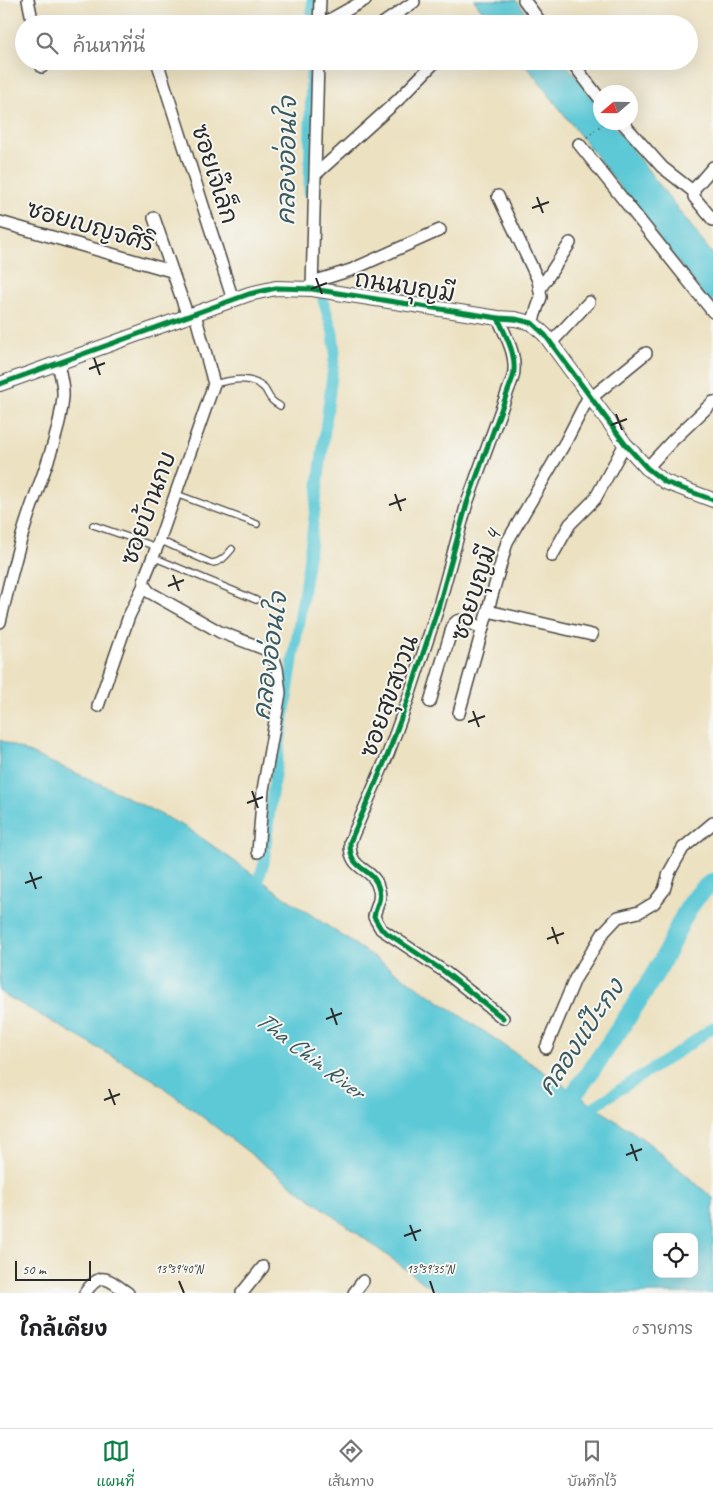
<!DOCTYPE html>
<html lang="th">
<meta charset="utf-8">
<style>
body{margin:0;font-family:Caveat,"Playpen Sans Thai",sans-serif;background:#f6f6f6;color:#202124}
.controls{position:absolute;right:15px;bottom:15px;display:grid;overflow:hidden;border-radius:10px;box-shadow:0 5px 20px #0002}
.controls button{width:45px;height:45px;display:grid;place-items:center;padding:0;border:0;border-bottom:1px solid #e0e0e0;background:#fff;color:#202124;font:25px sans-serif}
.compass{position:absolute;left:593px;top:85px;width:45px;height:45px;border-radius:50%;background:#fff;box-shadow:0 5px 20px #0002;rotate:250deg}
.scale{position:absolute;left:15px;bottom:12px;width:76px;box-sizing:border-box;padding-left:5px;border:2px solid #2b2b2b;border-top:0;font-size:14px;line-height:18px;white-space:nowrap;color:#2b2b2b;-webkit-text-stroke:4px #f6f6f2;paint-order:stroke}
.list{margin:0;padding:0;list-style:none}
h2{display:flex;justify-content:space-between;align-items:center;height:65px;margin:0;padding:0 20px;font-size:21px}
h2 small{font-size:16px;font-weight:400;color:#757577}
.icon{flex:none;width:28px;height:28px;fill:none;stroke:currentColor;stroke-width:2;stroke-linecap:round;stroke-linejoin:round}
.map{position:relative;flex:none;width:713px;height:1293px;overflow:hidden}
.search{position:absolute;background:#fff;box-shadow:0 5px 20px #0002;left:15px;right:15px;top:15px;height:55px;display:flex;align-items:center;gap:12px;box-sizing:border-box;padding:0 18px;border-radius:28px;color:#757577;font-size:19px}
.sheet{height:135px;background:#fff}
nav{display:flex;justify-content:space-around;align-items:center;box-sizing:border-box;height:70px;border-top:1px solid #e0e0e0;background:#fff;font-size:14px;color:#757577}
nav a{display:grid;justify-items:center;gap:2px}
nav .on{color:#0b8043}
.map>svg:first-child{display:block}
</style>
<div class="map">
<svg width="713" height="1293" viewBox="0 0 713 1293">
<rect width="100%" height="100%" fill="#f6f6f2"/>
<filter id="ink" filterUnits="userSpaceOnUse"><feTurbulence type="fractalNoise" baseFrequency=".02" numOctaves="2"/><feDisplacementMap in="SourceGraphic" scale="10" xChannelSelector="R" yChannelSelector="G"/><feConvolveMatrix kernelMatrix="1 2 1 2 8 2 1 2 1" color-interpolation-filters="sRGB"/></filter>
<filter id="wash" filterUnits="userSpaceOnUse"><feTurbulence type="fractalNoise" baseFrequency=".0096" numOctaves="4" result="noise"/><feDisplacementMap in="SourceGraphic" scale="20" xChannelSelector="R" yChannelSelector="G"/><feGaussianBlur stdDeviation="1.12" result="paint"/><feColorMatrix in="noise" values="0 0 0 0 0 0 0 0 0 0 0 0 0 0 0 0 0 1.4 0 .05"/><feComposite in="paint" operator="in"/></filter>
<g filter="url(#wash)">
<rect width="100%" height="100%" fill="#ece1c1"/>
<!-- water -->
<g fill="#5dc9d7" stroke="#447a81" fill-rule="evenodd">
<path d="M474,0H516L535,24H493Z"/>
<path d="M523,61H564L600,108V122L612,123L713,255V308Z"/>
<path d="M0,740L101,784L189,829L289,900L646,1141L713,1198V1293H438L285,1180L154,1080L0,992ZM657,1237H694V1274H657Z"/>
</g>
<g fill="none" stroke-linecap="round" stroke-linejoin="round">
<!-- canal -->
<g stroke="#5dc9d7" stroke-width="11">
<path d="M312,24V0"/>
<path d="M309,192L311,61"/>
<path d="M254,893L264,863L271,801L308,564L335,352L333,333L323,300"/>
<path d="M582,1114L686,1047L713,1027"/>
</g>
<!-- river -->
<path stroke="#5dc9d7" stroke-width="19" d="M560,1114C595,1065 630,1016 660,965C676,937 685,900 713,882"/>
</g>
</g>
<g filter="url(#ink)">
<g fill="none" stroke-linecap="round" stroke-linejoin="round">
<!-- service casing -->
<g stroke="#484642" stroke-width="8">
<g id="service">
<path d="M214,384C231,380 250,375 264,388C267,391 268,396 271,399C273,402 277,404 280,406"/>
<path d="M176,494L257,524"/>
<path d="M93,525L157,547"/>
<path d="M159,540L211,563C221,563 227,555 232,549"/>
<path d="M153,557L256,600"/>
</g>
</g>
<!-- minor casing -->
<g stroke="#484642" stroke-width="14">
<g id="minor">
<path d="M28,0L33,24"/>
<path d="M524,0L542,24"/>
<path d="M319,24L320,0"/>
<path d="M322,24L365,0"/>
<path d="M382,24L414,2"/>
<path d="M41,61L42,67"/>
<path d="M157,61L233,300"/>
<path d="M571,61L600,99"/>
<path d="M622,122L662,167L694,192V197L713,220"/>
<path d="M579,144L713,312"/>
<path d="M316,174L398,100L436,61"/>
<path d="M694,192V189L713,167"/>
<path d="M498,196L538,280L541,297L532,323"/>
<path d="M154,218L188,317"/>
<path d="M0,222L171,271"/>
<path d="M313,282L351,270L440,230"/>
<path d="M312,289L318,61"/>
<path d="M540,289L570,243"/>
<path d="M195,314L214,384L157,547L144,579V585L149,592L220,632L267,650L274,659L277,668L280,693L263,790L258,852"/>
<path d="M498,318C506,337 518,356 513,377L467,503L439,605L408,699L388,754L350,842C349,874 374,865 379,890C382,901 375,907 374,917L381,929L445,972L503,1018"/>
<path d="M551,343L589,302"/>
<path d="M591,398L646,353"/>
<path d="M647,468L672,441L713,402"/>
<path d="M552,556L570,524L595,499L625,444"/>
<path d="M488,611L592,635"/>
<path d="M0,622C8,590 15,557 25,526C38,484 59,441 63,397C64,386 60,374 58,363"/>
<path d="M430,702L453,625L457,621L462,620L483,628"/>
<path d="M98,706L129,616L144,585"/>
<path d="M459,713L507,542L566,441L589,396"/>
<path d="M546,1048L575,979L604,932L618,917L639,912L654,903L664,890L669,873L683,848L713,823"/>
<path d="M85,1293C102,1269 108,1280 128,1293"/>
<path d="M242,1293L263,1267"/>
<path d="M354,1293L363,1281"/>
</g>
</g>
<!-- tertiary casing -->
<g stroke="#484642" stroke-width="16">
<path id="tertiary" d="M0,384L249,294L276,288L312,289L498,318L515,319L532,323L545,335L625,444L647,468L665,482L713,500"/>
</g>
<!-- path -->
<path stroke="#484642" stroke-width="2" stroke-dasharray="1 4" stroke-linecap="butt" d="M587,137L605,122"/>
<!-- service -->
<use href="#service" stroke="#fff" stroke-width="5.5"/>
<!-- minor -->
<use href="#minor" stroke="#fff" stroke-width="11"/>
<!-- tertiary -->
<use href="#tertiary" stroke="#fff" stroke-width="14"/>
<!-- cycleway casing -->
<g stroke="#f6f6f2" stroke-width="8">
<g id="cycleway">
<path d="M498,318C506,337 518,356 513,377L467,503L439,605L408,699L388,754L350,842C349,874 374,865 379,890C382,901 375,907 374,917L381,929L445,972L503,1018"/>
<path d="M0,384L249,294L276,288L312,289L498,318L515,319L532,323L545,335L625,444L647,468L665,482L713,500"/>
</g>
</g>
<!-- cycleway -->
<use href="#cycleway" stroke="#00873e" stroke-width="5"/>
</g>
</g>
<!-- ticks -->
<path fill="none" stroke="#2b2b2b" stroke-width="2" d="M537,197L543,213M532,208L549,202M316,278L322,294M311,289L327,283M94,358L100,375M89,369L105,363M616,414L622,430M611,425L627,419M395,494L401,511M389,505L406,499M173,575L179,591M168,586L184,580M473,711L479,727M468,722L485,716M252,791L258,808M247,803L263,797M30,872L36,889M25,883L42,877M552,927L558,944M547,939L564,933M331,1008L337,1025M326,1019L342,1013M109,1089L115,1105M104,1100L120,1094M631,1144L637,1161M626,1155L642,1149M410,1225L416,1241M404,1236L421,1230M179,1281L184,1293M430,1281L434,1293"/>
<g text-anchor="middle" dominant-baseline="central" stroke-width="4" stroke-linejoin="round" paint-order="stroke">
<!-- street labels -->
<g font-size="24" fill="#2b2b2b" stroke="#f6f6f2">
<text transform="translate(215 174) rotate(72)">ซอยเจ๊เล็ก</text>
<text transform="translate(91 226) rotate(16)">ซอยเบญจศิริ</text>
<text transform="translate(405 286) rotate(9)">ถนนบุญมี</text>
<text transform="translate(148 508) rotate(-70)">ซอยบ้านกบ</text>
<text transform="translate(476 585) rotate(-72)">ซอยบุญมี 4</text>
<text transform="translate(389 696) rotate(-70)">ซอยสุขสงวน</text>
</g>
<!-- water labels -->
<g font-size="25" font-style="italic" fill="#3a5a5f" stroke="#f6f6f2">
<text transform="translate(287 161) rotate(-89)">คลองอ่อนใจ</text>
<text transform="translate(270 656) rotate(-82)">คลองอ่อนใจ</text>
<text transform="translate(581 1037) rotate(-56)">คลองแป๊ะกง</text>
<text transform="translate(310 1055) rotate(37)">Tha Chin River</text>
</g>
</g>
<g font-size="12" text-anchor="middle" fill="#2b2b2b" stroke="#f6f6f2" stroke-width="4" stroke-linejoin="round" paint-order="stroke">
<text x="179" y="1273">13°39'40"N</text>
<text x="430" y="1273">13°39'35"N</text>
</g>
</svg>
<div class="controls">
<button><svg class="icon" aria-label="locate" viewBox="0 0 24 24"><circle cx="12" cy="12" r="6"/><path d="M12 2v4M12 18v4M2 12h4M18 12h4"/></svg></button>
</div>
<svg class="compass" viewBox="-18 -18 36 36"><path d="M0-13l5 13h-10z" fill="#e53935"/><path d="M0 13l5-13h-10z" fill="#757577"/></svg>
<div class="scale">50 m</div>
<div class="search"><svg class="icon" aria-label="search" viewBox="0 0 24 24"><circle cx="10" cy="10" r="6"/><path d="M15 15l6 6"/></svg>ค้นหาที่นี่</div>
</div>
<section class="sheet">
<h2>ใกล้เคียง<small>0 รายการ</small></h2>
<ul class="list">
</ul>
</section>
<nav>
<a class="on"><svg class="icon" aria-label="map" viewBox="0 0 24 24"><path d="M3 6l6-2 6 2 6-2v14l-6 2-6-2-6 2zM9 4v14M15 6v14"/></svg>แผนที่</a>
<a><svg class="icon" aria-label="directions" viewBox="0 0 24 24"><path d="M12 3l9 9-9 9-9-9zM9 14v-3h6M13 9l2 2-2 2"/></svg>เส้นทาง</a>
<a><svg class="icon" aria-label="saved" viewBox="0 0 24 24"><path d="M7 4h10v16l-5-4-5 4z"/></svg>บันทึกไว้</a>
</nav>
